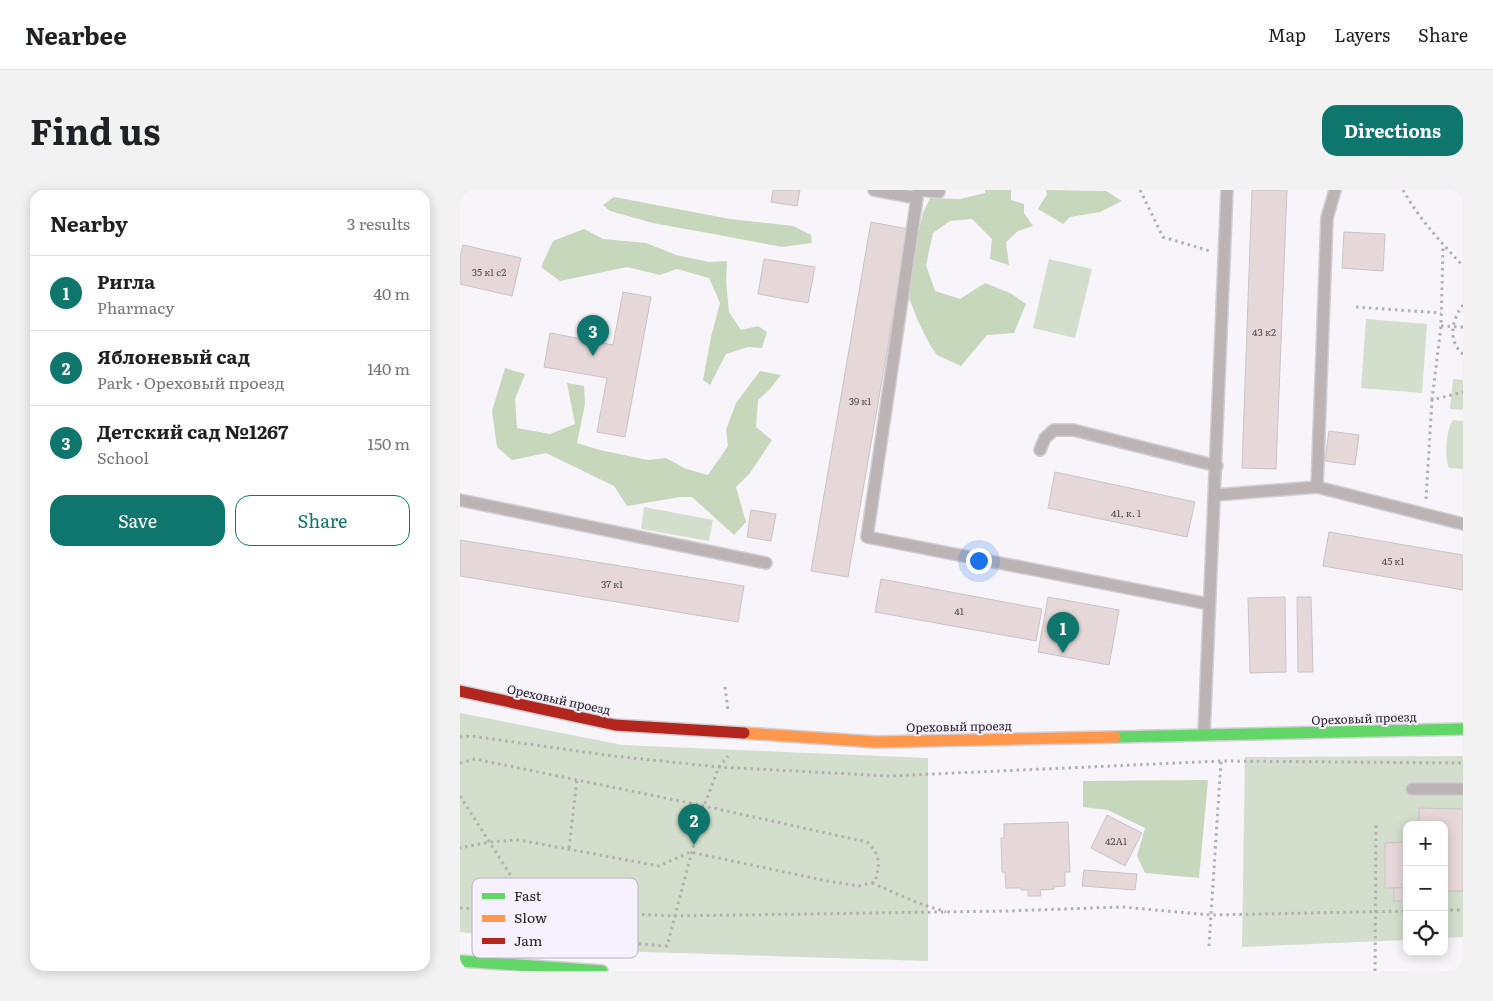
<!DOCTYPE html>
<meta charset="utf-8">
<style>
body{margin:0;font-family:Literata,serif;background:#f2f2f2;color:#202124}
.controls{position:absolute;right:15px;bottom:15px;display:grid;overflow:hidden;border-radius:10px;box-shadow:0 2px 12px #0003}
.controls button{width:45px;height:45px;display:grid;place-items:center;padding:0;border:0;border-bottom:1px solid #e0e0e0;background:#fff;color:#202124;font:25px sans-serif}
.you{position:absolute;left:518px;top:370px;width:18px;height:18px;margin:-12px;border:4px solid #fff;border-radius:50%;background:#1a73e8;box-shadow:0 0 0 8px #1a73e833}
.badge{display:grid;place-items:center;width:32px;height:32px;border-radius:50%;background:#0f766e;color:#fff;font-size:16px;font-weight:700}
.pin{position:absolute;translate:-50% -41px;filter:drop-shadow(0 1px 2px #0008)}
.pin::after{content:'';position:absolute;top:26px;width:18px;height:15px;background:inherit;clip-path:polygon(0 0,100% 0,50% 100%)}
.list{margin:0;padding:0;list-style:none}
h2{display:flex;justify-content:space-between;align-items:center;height:65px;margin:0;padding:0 20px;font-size:21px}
h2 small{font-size:16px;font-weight:400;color:#757577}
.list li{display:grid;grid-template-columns:32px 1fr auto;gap:15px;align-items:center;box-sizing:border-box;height:75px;padding:0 20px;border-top:1px solid #e0e0e0}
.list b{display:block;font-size:19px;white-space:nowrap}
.list p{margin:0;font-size:16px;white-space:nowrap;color:#757577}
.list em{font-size:16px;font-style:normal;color:#757577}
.actions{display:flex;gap:10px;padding:15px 20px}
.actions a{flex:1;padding:11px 0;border:1px solid #0f766e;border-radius:15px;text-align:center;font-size:18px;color:#0f766e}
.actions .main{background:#0f766e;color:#fff}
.icon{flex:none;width:28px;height:28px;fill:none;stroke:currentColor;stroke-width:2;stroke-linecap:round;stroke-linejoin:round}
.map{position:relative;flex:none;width:1003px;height:781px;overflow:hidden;border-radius:15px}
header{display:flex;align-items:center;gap:30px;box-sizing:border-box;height:70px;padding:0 25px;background:#fff;border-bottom:1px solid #e0e0e0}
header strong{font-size:24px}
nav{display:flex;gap:28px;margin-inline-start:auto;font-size:18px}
.intro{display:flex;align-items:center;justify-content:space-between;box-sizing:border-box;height:120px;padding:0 30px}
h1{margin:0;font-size:35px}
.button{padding:12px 22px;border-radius:15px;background:#0f766e;color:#fff;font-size:18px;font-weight:700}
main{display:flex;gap:30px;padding:0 30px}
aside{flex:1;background:#fff;border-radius:15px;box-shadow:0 2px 12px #0003}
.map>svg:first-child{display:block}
</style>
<header>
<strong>Nearbee</strong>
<nav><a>Map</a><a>Layers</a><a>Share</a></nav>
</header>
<div class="intro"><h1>Find us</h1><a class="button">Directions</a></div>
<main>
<aside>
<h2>Nearby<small>3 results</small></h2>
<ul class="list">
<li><span class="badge">1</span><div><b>Ригла</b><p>Pharmacy</p></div><em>40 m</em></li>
<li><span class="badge">2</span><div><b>Яблоневый сад</b><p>Park · Ореховый проезд</p></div><em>140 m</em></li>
<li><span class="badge">3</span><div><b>Детский сад №1267</b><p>School</p></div><em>150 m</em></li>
</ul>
<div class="actions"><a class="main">Save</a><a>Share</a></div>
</aside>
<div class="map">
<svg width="1003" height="781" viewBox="0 0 1003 781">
<rect width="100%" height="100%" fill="#f7f4fa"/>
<!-- green -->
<g fill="#d3dfcc">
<path d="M589,69L632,79L615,148L573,138Z"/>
<path d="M906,129L967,134L962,203L901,198Z"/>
<path d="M993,189L1003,190V220L990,219Z"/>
<path d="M993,230L1003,231V279L989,278C984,268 986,239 993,230Z"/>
<path d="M184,317L253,330L249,351L181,339Z"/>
<path d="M0,523L163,555L468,568V771L154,761L0,742Z"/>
<path d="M1003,566V747L984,748V635H947V750L782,757L785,567Z"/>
</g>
<!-- forest -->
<g fill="#c6d7bc">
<path d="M525,0H551V10L564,14V23L573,36L558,41L546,52L549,75L530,69L532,49L512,29L490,31L473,43L466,75L475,101L500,109L525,93L550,103L566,114L554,143L527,145L501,176L477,165L470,155L458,131L449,108L454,61L463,23L470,8L500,9L525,3Z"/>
<path d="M586,0L646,1L662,11L640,22L610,27L603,34L578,19L587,4Z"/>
<path d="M154,7L270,29L333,36L351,45L352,53L322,57L264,46L193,33L150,21L143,15Z"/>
<path d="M124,39L143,49L186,53L216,65L249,72L267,71L266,91L269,122L281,140L298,136L307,142L302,158L288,157L266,164L250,195L243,190L251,147L260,113L249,88L217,79L200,85L167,77L100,91L81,77L93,51Z"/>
<path d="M45,178L65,184L55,209L57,238L90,244L115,234L107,193L124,196L125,214L117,253L140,260L188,270L206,268L226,279L248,285L268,256L266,240L276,213L300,181L321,185L310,199L298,210L296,237L312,250L290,283L276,297L286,332L274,345L232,307H220L167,316L154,296L86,263L52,270L37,257L32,221Z"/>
<path d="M748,590L739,688L685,683L677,666L685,638L648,620L623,617V591Z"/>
</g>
<!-- building -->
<g fill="#e6d8d8" stroke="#c9c4c6">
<path d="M313,0H340L337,16L311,12Z"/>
<path d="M792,0H827L816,279L782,278Z"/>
<path d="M411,32L448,39L388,387L351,381Z"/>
<path d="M884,42L925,44L923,81L882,78Z"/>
<path d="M3,55L61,68L52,106L0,94V67Z"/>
<path d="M304,69L355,77L348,113L298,104Z"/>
<path d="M163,102L191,107L165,247L137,242L147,188L84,177L90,143L153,155Z"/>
<path d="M869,241L899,245L895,275L865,271Z"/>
<path d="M595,282L735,312L727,347L588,318Z"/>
<path d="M291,320L316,324L311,351L287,347Z"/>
<path d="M869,342L1003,365V400L863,376Z"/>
<path d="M0,350L284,396L278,432L0,386Z"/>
<path d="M421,389L582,419L576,451L415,422Z"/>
<path d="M588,407L659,420L649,475L578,462Z"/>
<path d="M825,407L826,482L790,483L788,408Z"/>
<path d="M837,407H851L853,482H838Z"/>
<path d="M959,618L1003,619V701H984V635H959Z"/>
<path d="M647,625L682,643L665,676L631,658Z"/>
<path d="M608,632L610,682H605V696L593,697L594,699L580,700L581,706H568V700H561V698H546L545,682H542L541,648H544V634Z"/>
<path d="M944,652V698H925V653Z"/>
<path d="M624,680L677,684L675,700L622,696Z"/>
<rect x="934" y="698" width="10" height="13"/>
</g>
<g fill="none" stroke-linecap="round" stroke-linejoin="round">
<!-- lane casing -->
<g stroke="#d1cfd3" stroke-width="14">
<g id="lane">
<path d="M414,0L457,8L407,347L749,414"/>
<path d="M458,0L479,2V0"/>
<path d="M580,260L585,248L594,240H613L757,276"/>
<path d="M857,297L1003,334"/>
<path d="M755,305L857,297L867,28L875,0"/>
<path d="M0,310L306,373"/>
<path d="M744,545L767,0"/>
<path d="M952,599H1003"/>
</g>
</g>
<!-- fast casing -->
<g stroke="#d1cfd3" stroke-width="14">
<g id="fast">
<path d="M655,547L1003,539"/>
<path d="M0,771L142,781"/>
</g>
</g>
<!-- slow casing -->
<g stroke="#d1cfd3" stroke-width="14">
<path id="slow" d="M284,543L416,552L655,547"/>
</g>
<!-- jam casing -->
<g stroke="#d1cfd3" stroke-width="14">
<path id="jam" d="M0,501L155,535L284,543"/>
</g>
<!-- path -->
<g stroke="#b5aeb2" stroke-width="3" stroke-dasharray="2.5 4" stroke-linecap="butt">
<path d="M680,0L703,47L750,61"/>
<path d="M943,0C959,29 981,52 1003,76"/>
<path d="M1003,115C992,129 987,151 1003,164"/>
<path d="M896,117L981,123"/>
<path d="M981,136L1003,137"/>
<path d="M972,210L981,136L983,56"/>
<path d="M966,309L972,210L1003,202"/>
<path d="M265,497L268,521"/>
<path d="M0,547L11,546L153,566L259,577L429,586L761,571L1003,573"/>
<path d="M0,573L15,569L244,616L407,652C421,665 420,674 415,692L399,696L367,691L230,662L199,676L59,650L30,652L0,658"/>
<path d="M0,606L60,700L91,720L124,747"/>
<path d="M109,658L117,589"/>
<path d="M412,693L458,713L486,722"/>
<path d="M60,700V738"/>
<path d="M0,718L91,720L214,726L546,721L662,717L751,725L947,721"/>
<path d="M984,720H1003"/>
<path d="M18,731C81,741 144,752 207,756L244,616L259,577L268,566"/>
<path d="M749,756L761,571"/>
<path d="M915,781L916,634"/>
</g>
<!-- lane -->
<use href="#lane" stroke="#bbb3b4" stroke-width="11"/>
<!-- fast -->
<use href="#fast" stroke="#63d668" stroke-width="11"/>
<!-- slow -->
<use href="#slow" stroke="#ff974d" stroke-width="11"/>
<!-- jam -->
<use href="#jam" stroke="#b3261e" stroke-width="11"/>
</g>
<g text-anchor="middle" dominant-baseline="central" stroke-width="4" stroke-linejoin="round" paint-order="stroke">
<!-- number labels -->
<g font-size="10" fill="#544f53">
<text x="29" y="81">35 к1 с2</text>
<text x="804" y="141">43 к2</text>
<text x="400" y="210">39 к1</text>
<text x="666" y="322">41, к. 1</text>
<text x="933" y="370">45 к1</text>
<text x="152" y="393">37 к1</text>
<text x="499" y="420">41</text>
<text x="656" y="650">42А1</text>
</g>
<!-- street labels -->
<g font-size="12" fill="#242127" stroke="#f7f0fe">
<text transform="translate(99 509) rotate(12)">Ореховый проезд</text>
<text transform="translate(904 528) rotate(-2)">Ореховый проезд</text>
<text transform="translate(499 536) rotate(-1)">Ореховый проезд</text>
</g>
</g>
<!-- legend -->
<rect x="12" y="688" width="166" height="80" rx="8" fill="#f7f0fe" stroke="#b8b2be" stroke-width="1"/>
<rect x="22" y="703" width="23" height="6" fill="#63d668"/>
<rect x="22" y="725" width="23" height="7" fill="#ff974d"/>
<rect x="22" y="748" width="23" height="6" fill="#b3261e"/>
<g font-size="14" fill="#242127">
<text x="54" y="711">Fast</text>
<text x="54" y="733">Slow</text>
<text x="54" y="756">Jam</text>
</g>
</svg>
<div class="controls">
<button>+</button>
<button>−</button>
<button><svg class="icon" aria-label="locate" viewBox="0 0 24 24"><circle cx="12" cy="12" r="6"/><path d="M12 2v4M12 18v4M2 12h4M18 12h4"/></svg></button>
</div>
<div class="you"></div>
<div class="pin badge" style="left:603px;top:463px">1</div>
<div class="pin badge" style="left:234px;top:655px">2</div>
<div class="pin badge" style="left:133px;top:166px">3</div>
</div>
</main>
